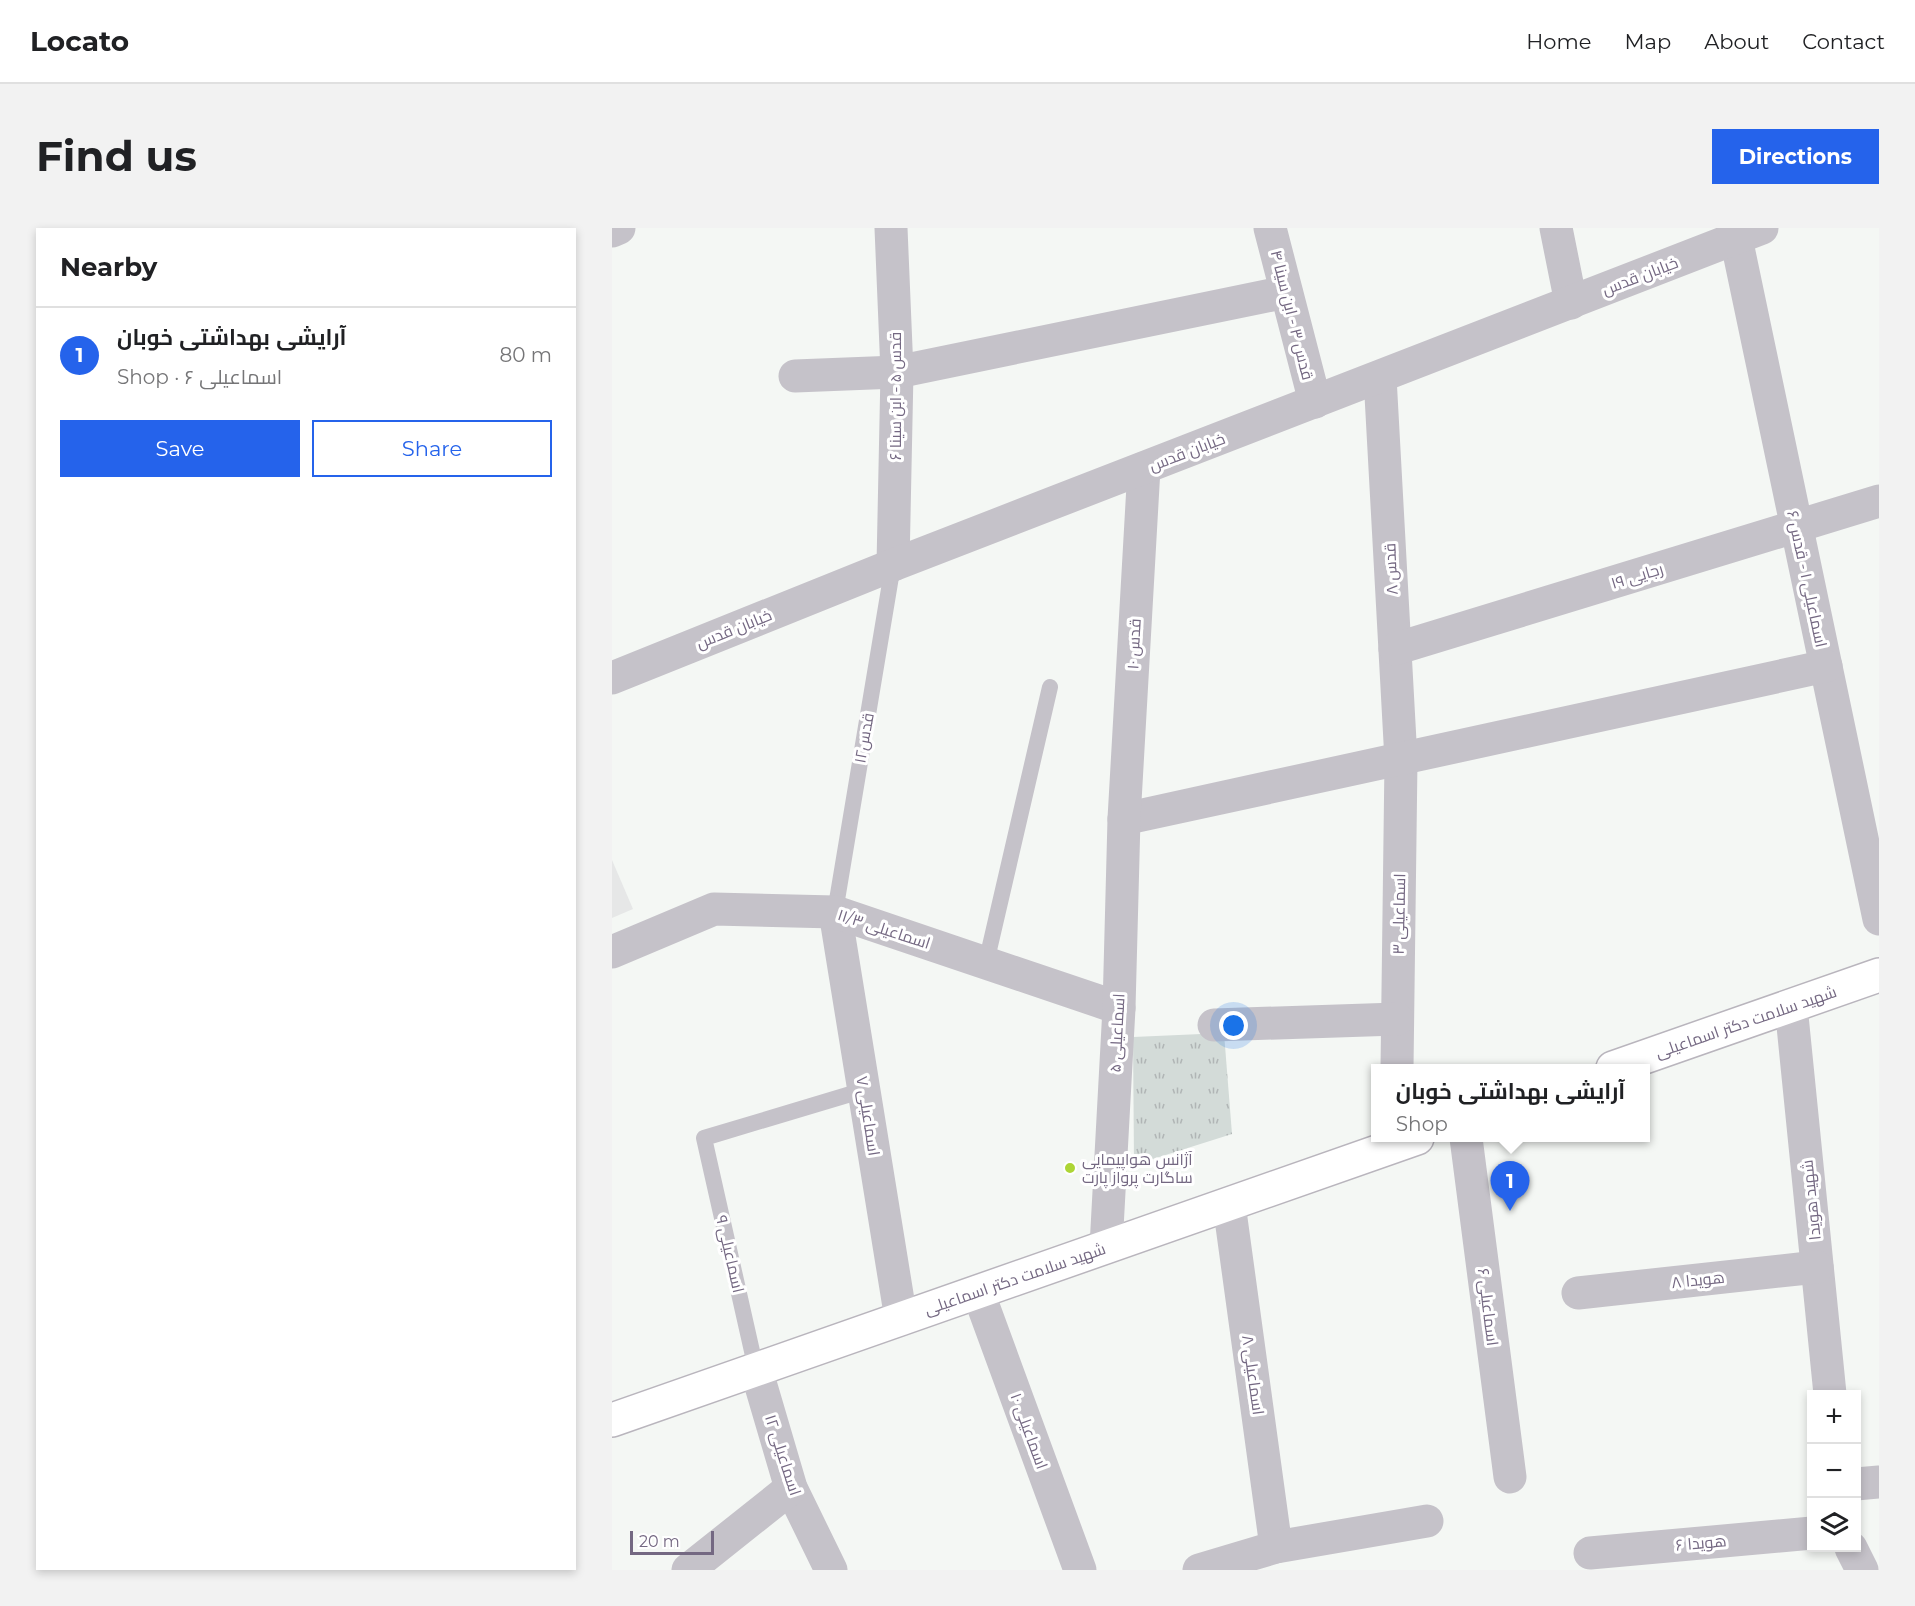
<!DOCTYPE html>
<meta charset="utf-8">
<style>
body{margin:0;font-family:Montserrat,Cairo,sans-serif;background:#f2f2f2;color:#202124}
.controls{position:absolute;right:18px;bottom:18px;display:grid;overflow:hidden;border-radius:0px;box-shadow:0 3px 9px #0003}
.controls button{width:54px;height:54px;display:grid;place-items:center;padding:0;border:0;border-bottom:2px solid #e0e0e0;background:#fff;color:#202124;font:30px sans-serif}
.scale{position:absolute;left:18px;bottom:15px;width:84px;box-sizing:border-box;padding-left:6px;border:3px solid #746882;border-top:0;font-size:16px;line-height:21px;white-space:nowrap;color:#746882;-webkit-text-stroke:4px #fff;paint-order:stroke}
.you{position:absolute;left:622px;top:798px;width:21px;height:21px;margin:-15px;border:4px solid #fff;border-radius:50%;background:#1a73e8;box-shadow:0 0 0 9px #1a73e833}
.badge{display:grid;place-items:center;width:39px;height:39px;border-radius:50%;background:#2563eb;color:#fff;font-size:20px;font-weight:700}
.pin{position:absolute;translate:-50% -50px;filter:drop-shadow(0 2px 3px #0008)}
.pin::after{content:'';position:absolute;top:32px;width:21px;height:18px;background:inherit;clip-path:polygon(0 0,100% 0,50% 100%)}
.popup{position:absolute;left:759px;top:836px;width:279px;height:78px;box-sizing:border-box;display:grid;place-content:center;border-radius:0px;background:#fff;filter:drop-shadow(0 2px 4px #0005);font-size:20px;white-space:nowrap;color:#757577}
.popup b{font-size:22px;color:#202124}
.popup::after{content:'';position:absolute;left:50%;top:100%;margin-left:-12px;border:12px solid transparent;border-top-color:#fff}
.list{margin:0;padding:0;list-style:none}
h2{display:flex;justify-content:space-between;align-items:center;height:78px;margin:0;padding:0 24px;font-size:26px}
h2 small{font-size:20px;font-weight:400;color:#757577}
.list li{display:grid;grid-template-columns:39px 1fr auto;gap:18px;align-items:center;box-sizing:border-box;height:96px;padding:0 24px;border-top:2px solid #e0e0e0}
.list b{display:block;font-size:22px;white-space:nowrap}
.list p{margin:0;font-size:20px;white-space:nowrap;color:#757577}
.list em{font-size:20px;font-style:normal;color:#757577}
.actions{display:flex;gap:12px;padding:18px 24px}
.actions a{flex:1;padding:14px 0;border:2px solid #2563eb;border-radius:0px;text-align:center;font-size:21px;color:#2563eb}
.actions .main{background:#2563eb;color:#fff}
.icon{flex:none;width:33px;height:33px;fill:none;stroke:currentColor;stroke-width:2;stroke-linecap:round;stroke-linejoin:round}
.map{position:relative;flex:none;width:1267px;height:1342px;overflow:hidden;border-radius:0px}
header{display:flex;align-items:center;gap:36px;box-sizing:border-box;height:84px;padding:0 30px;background:#fff;border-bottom:2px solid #e0e0e0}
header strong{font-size:28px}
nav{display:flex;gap:33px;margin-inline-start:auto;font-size:21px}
.intro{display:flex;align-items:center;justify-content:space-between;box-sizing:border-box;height:144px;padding:0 36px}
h1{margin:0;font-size:42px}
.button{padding:15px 27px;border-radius:0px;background:#2563eb;color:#fff;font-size:21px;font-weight:700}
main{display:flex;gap:36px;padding:0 36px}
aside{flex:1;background:#fff;border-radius:0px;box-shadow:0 3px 9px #0003}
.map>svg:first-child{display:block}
</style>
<header>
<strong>Locato</strong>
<nav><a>Home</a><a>Map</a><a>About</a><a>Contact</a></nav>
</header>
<div class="intro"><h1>Find us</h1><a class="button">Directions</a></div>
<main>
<aside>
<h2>Nearby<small></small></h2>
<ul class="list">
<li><span class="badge">1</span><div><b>آرایشی بهداشتی خوبان</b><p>Shop · اسماعیلی ۶</p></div><em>80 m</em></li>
</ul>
<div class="actions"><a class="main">Save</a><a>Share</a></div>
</aside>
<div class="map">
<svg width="1267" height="1342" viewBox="0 0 1267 1342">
<defs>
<pattern id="grass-tufts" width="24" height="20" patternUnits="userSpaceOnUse" patternTransform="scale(1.5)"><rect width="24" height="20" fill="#d3dbd8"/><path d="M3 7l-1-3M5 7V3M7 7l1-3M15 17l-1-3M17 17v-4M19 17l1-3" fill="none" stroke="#b0b5b5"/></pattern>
</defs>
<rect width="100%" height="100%" fill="#f4f7f4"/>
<!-- built -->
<path fill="#e6e7e7" d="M0,632L21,681L0,690Z"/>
<!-- grass -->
<path fill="url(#grass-tufts)" d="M612,805L620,906L522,937L521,809Z"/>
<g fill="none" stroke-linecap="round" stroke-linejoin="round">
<!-- secondary casing -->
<g stroke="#b9b5bd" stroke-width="36">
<g id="secondary">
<path d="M1001,840L1267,747"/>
<path d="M0,1192L805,910"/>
</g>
</g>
<!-- service -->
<g stroke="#c5c2c9" stroke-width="16">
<path d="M223,684L281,337"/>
<path d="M374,735L438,459"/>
<path d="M144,1141L92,910L252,862"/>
</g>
<!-- minor -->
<g stroke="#c5c2c9" stroke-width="33">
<path d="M279,0L285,144L281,337"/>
<path d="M658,0L703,174"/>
<path d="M944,0L959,75"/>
<path d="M1124,10L1267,691"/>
<path d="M183,148L285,144L674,64"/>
<path d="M768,149L789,532L785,840"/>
<path d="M783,421L1267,273"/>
<path d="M512,591L1214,438"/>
<path d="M223,684L289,1091"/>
<path d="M0,724L102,681L223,684L507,780"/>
<path d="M1179,778L1218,1166"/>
<path d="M602,797L785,791"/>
<path d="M854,910L898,1249"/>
<path d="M617,976L664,1319"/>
<path d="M494,1019L507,780L512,591L532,240"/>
<path d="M366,1064L468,1342"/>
<path d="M966,1065L1205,1039"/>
<path d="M144,1141L179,1260L219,1342"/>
<path d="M1244,1256L1267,1254"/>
<path d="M1239,1320L1250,1342"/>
<path d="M978,1325L1200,1305"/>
<path d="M76,1342L179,1260"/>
<path d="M587,1342L664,1319L815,1293"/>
</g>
<!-- tertiary -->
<g stroke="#c5c2c9" stroke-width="33">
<path d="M0,3L7,0"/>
<path d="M0,450L281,337L1150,0"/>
</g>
<!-- secondary -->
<use href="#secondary" stroke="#fff" stroke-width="33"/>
</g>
<!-- markers -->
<circle fill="#add535" stroke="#fff" stroke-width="2" cx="458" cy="940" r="6"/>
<g text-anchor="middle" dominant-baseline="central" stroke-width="6" stroke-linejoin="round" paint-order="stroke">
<!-- street labels -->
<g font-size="16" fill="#746882" stroke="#fff">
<text transform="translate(1028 48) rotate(-21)">خیابان قدس</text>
<text transform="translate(680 87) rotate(76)">قدس ۳ - ابن سینا ۴</text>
<text transform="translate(283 168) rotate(-90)">قدس ۵ - ابن سینا ۶</text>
<text transform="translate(575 224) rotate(-21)">خیابان قدس</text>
<text transform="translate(779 341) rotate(-93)">قدس ۸</text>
<text transform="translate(1025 348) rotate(-17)">رجایی ۱۹</text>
<text transform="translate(1195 351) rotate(78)">اسماعیلی ۱ - قدس ۶</text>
<text transform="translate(122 401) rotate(-22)">خیابان قدس</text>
<text transform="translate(522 416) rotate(-87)">قدس ۱۰</text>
<text transform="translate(252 510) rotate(-80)">قدس۱۲</text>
<text transform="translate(787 686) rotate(-89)">اسماعیلی ۳</text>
<text transform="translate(272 701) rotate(18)">اسماعیلی ۱۱/۳</text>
<text transform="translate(1134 794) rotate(-19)">شهید سلامت دکتر اسماعیلی</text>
<text transform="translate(505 805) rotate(-87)">اسماعیلی ۵</text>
<text transform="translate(256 888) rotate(81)">اسماعیلی ۷</text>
<text transform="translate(1199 972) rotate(-96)">شهید هویدا</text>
<text transform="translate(118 1026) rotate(77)">اسماعیلی ۹</text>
<text transform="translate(403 1051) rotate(-19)">شهید سلامت دکتر اسماعیلی</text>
<text transform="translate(1086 1052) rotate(-6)">هویدا ۸</text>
<text transform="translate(876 1079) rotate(83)">اسماعیلی ۶</text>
<text transform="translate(641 1147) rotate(82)">اسماعیلی ۸</text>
<text transform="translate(417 1203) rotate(70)">اسماعیلی ۱۰</text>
<text transform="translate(171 1227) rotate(72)">اسماعیلی ۱۲</text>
<text transform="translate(1089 1315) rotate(-5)">هویدا ۶</text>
</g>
<!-- poi labels -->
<g font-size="16" fill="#746882" stroke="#fff" text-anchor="start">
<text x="470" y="931">آژانس هواپیمایی<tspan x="470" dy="18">ساگارت پرواز پارت</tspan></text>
</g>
</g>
</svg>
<div class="controls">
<button>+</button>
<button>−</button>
<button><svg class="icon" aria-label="layers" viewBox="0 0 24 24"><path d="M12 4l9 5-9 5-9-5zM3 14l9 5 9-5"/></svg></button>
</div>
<div class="scale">20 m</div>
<div class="you"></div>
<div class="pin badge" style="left:898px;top:983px">1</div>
<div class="popup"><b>آرایشی بهداشتی خوبان</b>Shop</div>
</div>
</main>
